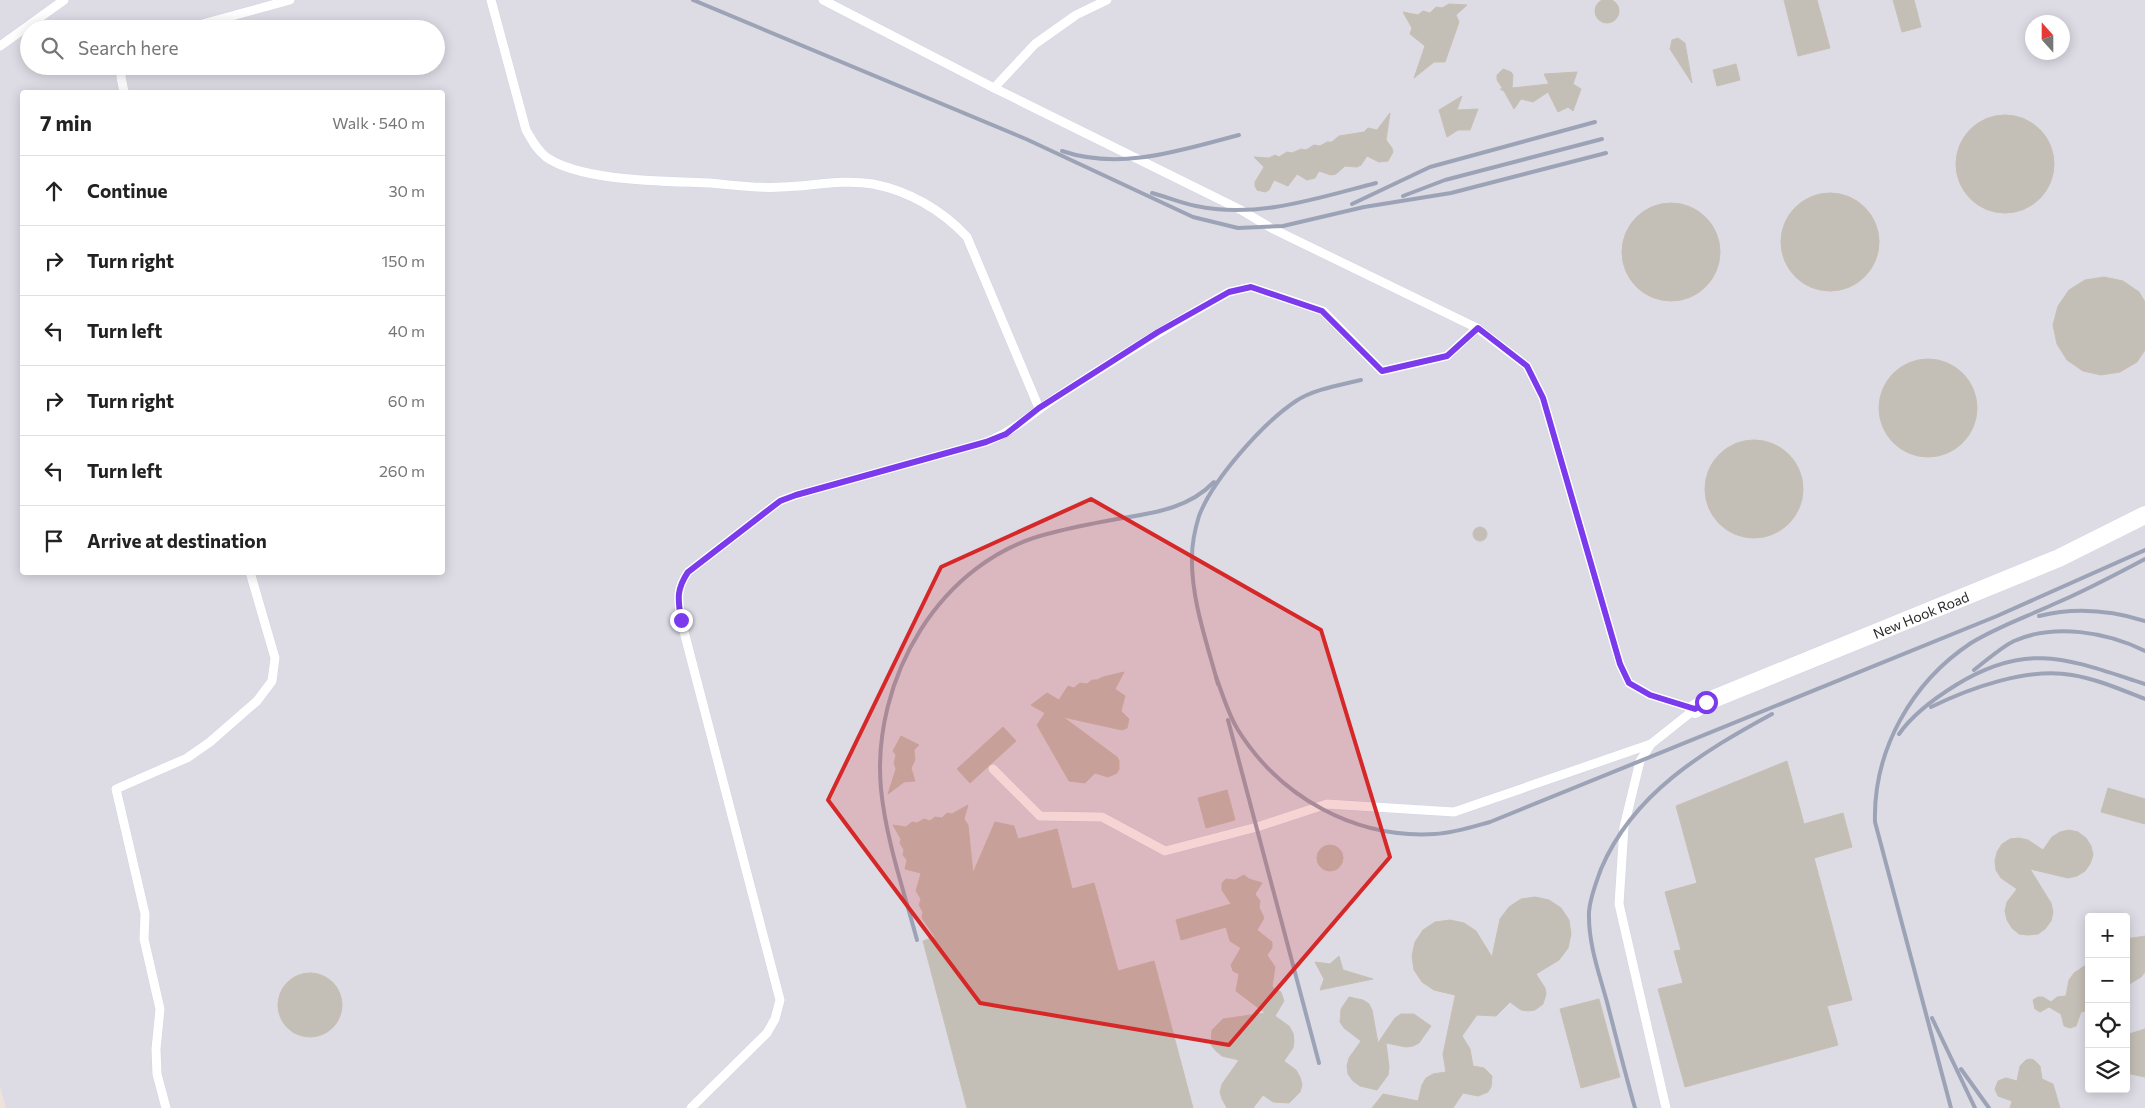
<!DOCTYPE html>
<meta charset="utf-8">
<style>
body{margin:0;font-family:Commissioner,sans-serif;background:#f2f2f2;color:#222}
.controls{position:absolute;right:15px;bottom:15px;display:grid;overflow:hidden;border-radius:5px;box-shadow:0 2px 12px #0003}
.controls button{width:45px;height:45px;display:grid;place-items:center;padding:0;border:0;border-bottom:1px solid #e0e0e0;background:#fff;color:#222;font:25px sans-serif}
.compass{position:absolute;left:2025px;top:15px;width:45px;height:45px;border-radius:50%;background:#fff;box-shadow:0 2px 12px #0003;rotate:339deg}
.stop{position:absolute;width:15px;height:15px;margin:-11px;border:4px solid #7c3aed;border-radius:50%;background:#fff}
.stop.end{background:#7c3aed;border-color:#fff;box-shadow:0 1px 5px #0008}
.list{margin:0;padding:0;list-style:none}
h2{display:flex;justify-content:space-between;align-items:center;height:65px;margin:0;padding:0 20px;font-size:21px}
h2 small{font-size:16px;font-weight:400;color:#767676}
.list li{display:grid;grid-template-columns:32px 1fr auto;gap:15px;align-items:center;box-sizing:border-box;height:70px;padding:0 20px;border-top:1px solid #e0e0e0}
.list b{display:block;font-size:19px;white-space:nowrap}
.list em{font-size:16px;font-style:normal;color:#767676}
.icon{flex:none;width:28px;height:28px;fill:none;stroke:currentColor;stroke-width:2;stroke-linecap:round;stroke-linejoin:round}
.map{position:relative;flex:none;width:2145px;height:1108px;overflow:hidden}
.search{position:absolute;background:#fff;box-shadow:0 2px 12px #0003;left:20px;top:20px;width:425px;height:55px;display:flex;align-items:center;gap:12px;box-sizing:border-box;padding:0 18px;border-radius:28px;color:#767676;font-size:19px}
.panel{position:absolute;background:#fff;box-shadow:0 2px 12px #0003;left:20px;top:90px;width:425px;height:485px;border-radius:5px}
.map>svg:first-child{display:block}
</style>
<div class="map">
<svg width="2145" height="1108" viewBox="0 0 2145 1108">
<rect width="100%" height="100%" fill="#ede3db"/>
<!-- industrial -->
<path fill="#dddce5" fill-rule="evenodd" d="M0,0H2145V1108H6L0,1087ZM2032,22H2062V52H2032ZM29,29H436V66H29ZM22,92H442V572H22ZM2089,917H2126V1089H2089Z"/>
<!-- building -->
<g fill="#c4bfb6" stroke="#c8bfb4">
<circle cx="1607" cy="11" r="12"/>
<path d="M1784,0H1817L1830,48L1798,56Z"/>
<path d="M1893,0H1914L1921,27L1902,32Z"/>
<path d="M1449,4L1467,5L1456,15L1459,22L1445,62H1434L1414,78L1425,46L1410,34L1412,28L1403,12L1418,15L1423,11L1430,13L1436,7L1442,8Z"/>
<path d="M1678,38L1685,43L1692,83L1670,49L1672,40Z"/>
<path d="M1736,64L1740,80L1717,86L1713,70Z"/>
<path d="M1503,69L1511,72L1513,75L1512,88L1549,84L1544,74L1577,72L1573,84L1581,89L1573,111L1568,107L1558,112L1548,92L1533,102L1521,99L1514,109L1504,91L1500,89H1503L1497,80V75Z"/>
<path d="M1462,96L1457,110L1478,109L1470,130H1458L1447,137L1439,110Z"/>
<path d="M1390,113L1386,140L1392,148L1393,152L1388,161L1379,162L1367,156L1361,165L1357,167L1345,166L1336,174L1331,175L1319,171L1315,178L1307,180L1297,174L1288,186L1274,180L1269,190L1265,192L1257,190L1255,186V182L1264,167L1254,157L1269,158L1275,155L1279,157L1287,152L1292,153L1301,149L1306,150L1314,145L1320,146L1327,142H1332L1339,136L1364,132L1368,128L1377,130Z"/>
<circle cx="2005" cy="164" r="49"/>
<circle cx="1830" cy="242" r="49"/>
<circle cx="1671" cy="252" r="49"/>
<path d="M2104,277L2123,281L2139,292L2145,302V350L2137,362L2120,372L2101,375L2083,371L2067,360L2057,344L2053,325L2058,306L2069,290L2085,280Z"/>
<circle cx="1928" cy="408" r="49"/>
<circle cx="1754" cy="489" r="49"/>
<circle cx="1480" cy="534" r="7"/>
<path d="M1124,672L1115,689L1125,696L1121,711L1129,719L1127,728L1122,730L1063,717L1117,757L1119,761V769L1117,773L1108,777L1095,773L1085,783L1069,781L1037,725L1045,713L1031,705L1047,693L1059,700L1068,686L1074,688L1080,683L1087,684L1092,680H1097L1103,677Z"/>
<path d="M1003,727L1016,741L970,783L957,769Z"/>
<path d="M901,736L919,745L914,750L915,760L911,768L915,781L904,782L888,794L896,769L894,763L896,755L893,751Z"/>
<path d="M1787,761L1804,824L1843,813L1852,847L1814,858L1852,1000L1827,1006L1838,1045L1685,1087L1658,989L1683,983L1674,951L1681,950L1665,892L1697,883L1676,806Z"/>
<path d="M2108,788L2145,799V824L2101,812Z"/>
<path d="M1227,790L1235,820L1206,828L1198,798Z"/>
<path d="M968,805L964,819L968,825L973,873L995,822L1014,826L1018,839L1057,829L1072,889L1094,883L1118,971L1154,961L1193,1108H967L923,941L935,937L922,918L923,912L919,905L921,899L916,891L921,873L905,869L907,860L903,855L904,850L900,843L901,839L893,825L906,827L912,822L917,823L924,819L930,821L935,817L942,818L947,813L952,814Z"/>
<path d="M2069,830L2078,832L2086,838L2091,846L2093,855L2090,864L2085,871L2077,876L2068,878L2030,869L2051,903L2053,912L2051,921L2045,929L2038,934L2028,935L2019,934L2012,928L2007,920L2005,911L2007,902L2017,889L2001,878L1996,870L1995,861L1997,852L2002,844L2010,839L2019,838L2028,840L2043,850L2052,837L2060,832Z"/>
<circle cx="1330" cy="858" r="13"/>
<path d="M1244,875L1249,879L1262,883L1255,894L1260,901L1259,907L1264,918L1257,930L1272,942V948L1267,955L1275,967L1272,987L1281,992L1284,1001L1275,1016L1289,1026L1293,1033L1294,1041L1293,1048L1284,1061L1296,1070L1300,1077L1302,1085L1300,1092L1289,1103L1273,1102L1263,1095L1253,1108H1227L1222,1099L1220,1092L1222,1084L1239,1060L1222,1056L1216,1051L1211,1045L1212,1030L1223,1019L1265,1013L1236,991L1239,974L1233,971L1231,965L1241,948L1230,941L1226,927L1181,940L1176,920L1231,904L1222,890V883L1226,879L1235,880Z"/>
<path d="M1535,897L1549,900L1561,908L1569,920L1571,934L1568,948L1559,960L1536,974L1545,988L1546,994L1543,1004L1535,1010L1528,1011L1521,1010L1510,1002L1496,1016L1477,1015L1462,1036L1470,1049L1473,1066L1484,1068L1492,1076L1491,1087L1488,1092L1478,1096L1463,1093L1453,1108H1372L1383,1094L1418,1101L1422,1085L1426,1078L1433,1074L1446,1072L1443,1054L1456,992L1455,995L1434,990L1422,982L1414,970L1412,956L1415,942L1423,930L1435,922L1450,920L1464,923L1476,931L1492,957L1500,919L1509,907L1521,899Z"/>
<path d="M2145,936V972L2141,977L2126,986V939Z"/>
<path d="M1339,956L1343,970L1373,979L1320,990L1324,979L1315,962L1330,964Z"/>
<path d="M2089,963V1010L2081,1012L2076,1026L2070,1028L2064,1026L2061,1014L2049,1007L2040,1012L2035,1009L2033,1000L2038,997H2043L2051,1002L2057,997L2066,996L2069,980L2074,973Z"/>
<circle cx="310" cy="1005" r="32"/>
<path d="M1349,997L1363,1000L1369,1004L1372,1010L1378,1043L1395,1018L1401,1014H1414L1431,1026L1419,1043L1413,1046L1406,1047L1386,1043L1389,1067L1388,1075L1377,1090L1360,1086L1353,1081L1348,1074L1347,1066L1349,1058L1361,1041L1344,1028L1340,1022L1341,1009Z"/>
<path d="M1599,999L1620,1077L1581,1088L1560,1009Z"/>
<path d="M2145,1029V1077L2126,1073V1035Z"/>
<path d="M2030,1059L2034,1060L2040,1066L2042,1079L2053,1084L2060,1108H2010L2012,1101L1998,1096L1995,1089L1998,1081L2006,1078L2017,1081L2020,1066L2026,1060Z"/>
</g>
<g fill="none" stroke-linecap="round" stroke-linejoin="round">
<!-- lane casing -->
<g stroke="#d0d6e4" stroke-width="10">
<g id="lane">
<path d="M491,0L526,130C532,140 536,149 546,157C582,182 666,181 710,183C733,185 758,189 782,187C812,186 843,179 873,184C909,191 942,210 967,237L1039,408"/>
<path d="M823,0L994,88L1241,210L1271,228L1477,328L1527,366L1543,398L1620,664L1629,683L1650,695L1695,709"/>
<path d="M184,29L290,0"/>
<path d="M0,46L64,0"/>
<path d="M123,66L121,77L124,92"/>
<path d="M994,88L1035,44L1076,15L1107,0"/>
<path d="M1651,744L1640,761L1624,827L1619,904L1666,1108"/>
<path d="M993,769L1040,816L1102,817L1165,851L1257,827L1327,804L1454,812L1651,744L1695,709"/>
<path d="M166,1108L157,1074L156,1049L160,1009L144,939L145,914L116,789L187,758L210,742L257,701L272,681L275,658L250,572"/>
<path d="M691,1108L767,1033L775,1019L780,1000L681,620C678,599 676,590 688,572L780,501L796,495L986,442C1015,431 1037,409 1063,393C1117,358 1172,324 1229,292L1251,287L1323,311L1382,371L1447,356L1477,328"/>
</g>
</g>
<!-- street casing -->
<g stroke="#d0d6e4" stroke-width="19">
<g id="street">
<path id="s1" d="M1695,709L1706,702L2059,558L2145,515"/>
</g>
</g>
<!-- lane -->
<use href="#lane" stroke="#fff" stroke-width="9"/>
<!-- street -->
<use href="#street" stroke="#fff" stroke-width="18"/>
<!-- rail -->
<g stroke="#9da3b6" stroke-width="4">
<path d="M693,0L1026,139L1193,217L1238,228L1283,226L1364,207L1451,193L1606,153"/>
<path d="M1062,151C1121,171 1181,150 1239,135"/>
<path d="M1152,193C1167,197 1181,203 1196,206C1257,219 1318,198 1376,183"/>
<path d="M1403,196L1445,180L1602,139"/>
<path d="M1352,204L1430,167L1595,122"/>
<path d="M2039,616C2075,607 2110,610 2145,621"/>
<path d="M1974,670C1987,660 2000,648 2014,641C2054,623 2107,632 2145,651"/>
<path d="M1216,677C1223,695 1228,714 1238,730C1280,797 1355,839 1435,834C1454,833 1472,827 1490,822L1997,616L2145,550"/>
<path d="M1218,684C1207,643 1191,599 1192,557C1192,544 1195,529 1199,516C1213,479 1263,423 1296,401C1314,389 1341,385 1361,380"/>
<path d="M1931,707C1970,688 2028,667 2072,675C2097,679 2122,690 2145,699"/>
<path d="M1228,720L1319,1063"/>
<path d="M1899,734C1913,714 1935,698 1956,685C2029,640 2070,660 2145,684"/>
<path d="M917,940C904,891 886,840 881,789C871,680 940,559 1051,533C1073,527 1095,523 1117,519C1153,513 1188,509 1214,482"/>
<path d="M1932,1018L1975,1108"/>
<path d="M1961,1069L1989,1108"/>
<path d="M1635,1108C1625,1073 1616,1037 1607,1002C1599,973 1588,943 1589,912C1590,897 1596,883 1601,869C1633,793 1704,751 1772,714"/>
<path d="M1951,1108L1875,822C1873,750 1912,682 1971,643C1997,627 2026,617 2054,604C2085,591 2115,575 2145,559"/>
</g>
</g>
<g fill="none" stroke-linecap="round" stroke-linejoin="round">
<!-- route -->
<path stroke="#7c3aed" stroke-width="6" d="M681,620C678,599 676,590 688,572L780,501L796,495L986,442L1006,434L1039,408L1158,332L1229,292L1251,287L1322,311L1382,371L1447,356L1478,328L1527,366L1543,398L1620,664L1629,683L1650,695L1695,709L1706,702"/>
</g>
<!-- marked area -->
<path fill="#d62828" fill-opacity="0.2" stroke="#d62828" stroke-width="4" stroke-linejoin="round" d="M1091,499L1321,630L1390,857L1229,1045L980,1003L828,800L941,567Z"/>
<g text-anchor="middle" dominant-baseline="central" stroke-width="4" stroke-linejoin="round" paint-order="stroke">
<!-- street labels -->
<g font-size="14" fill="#2a2a2a" stroke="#fff">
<text stroke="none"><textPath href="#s1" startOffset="245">New Hook Road</textPath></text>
</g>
</g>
</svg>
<div class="controls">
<button>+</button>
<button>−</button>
<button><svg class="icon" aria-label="locate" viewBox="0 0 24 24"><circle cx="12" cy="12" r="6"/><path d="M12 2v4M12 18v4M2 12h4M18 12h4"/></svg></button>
<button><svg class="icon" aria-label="layers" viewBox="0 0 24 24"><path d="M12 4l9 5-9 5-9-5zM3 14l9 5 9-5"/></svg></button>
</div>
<svg class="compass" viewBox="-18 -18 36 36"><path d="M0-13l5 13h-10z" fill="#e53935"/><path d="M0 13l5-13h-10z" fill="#767676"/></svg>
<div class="stop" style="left:1706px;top:702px"></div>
<div class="stop end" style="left:681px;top:620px"></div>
<div class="search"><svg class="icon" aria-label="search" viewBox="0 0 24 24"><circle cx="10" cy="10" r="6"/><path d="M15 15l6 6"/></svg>Search here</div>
<section class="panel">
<h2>7 min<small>Walk · 540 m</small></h2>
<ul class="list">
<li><svg class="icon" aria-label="ahead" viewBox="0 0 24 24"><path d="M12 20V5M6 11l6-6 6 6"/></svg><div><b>Continue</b></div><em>30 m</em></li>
<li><svg class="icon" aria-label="right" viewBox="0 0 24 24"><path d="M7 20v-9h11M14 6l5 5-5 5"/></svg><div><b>Turn right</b></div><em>150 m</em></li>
<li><svg class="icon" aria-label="left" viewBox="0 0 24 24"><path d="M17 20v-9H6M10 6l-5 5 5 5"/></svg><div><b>Turn left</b></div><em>40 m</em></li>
<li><svg class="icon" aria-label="right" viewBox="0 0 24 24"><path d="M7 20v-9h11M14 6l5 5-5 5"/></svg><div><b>Turn right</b></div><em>60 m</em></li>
<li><svg class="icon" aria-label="left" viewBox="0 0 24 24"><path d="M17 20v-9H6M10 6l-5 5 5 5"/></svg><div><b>Turn left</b></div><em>260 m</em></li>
<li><svg class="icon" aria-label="arrive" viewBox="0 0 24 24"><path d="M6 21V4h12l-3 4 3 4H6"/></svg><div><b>Arrive at destination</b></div></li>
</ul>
</section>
</div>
